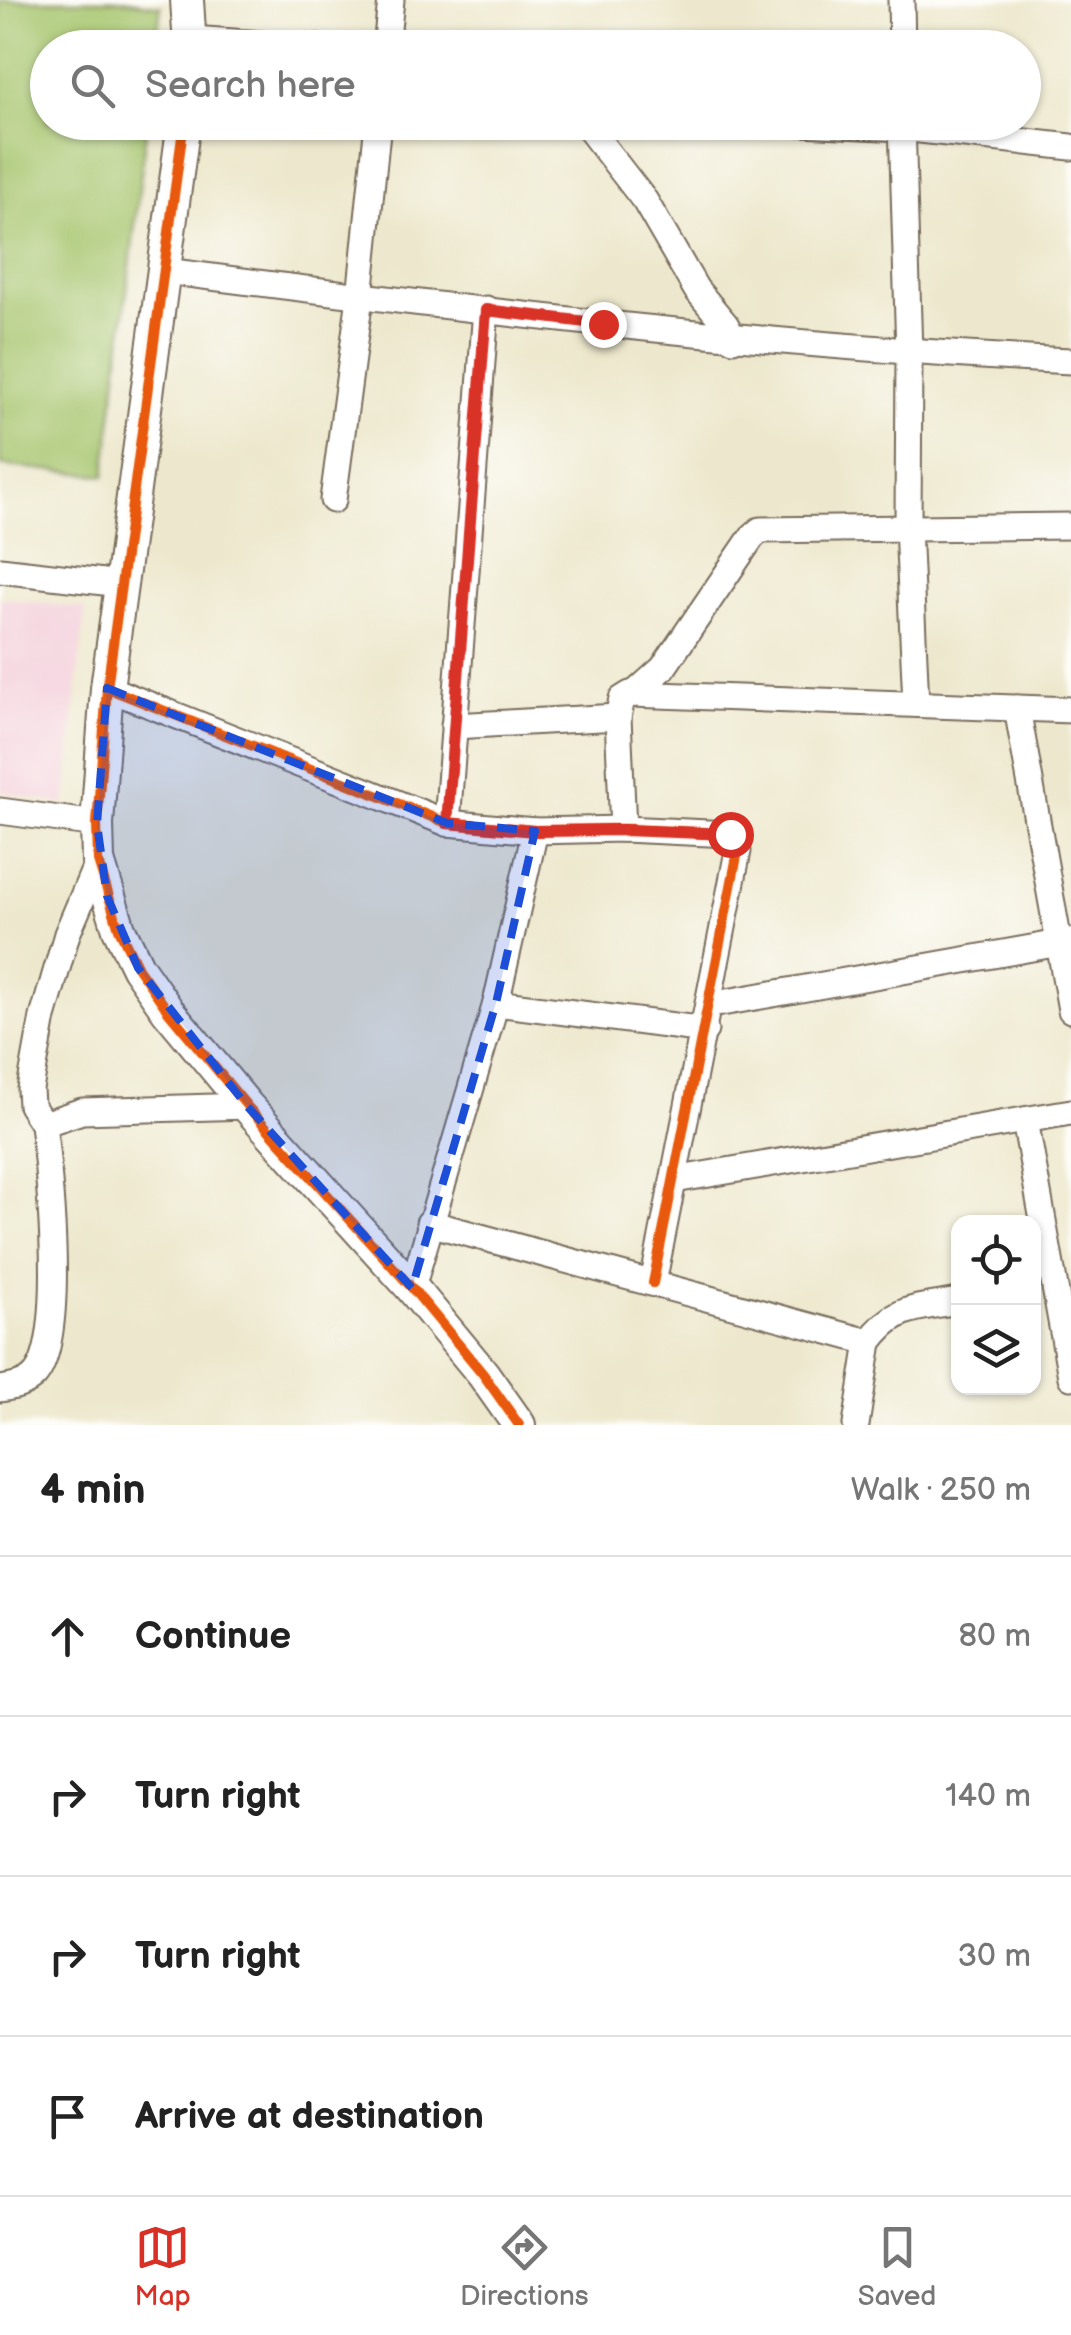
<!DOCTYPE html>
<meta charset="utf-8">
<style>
body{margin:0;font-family:"Balsamiq Sans",sans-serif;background:#f6f6f6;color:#222}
.controls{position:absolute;right:30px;bottom:30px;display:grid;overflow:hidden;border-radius:20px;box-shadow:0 2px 8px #0004}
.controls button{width:90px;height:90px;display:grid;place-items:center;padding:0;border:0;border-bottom:2px solid #e0e0e0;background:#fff;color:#222;font:50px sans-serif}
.stop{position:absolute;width:30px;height:30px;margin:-22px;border:8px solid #d93025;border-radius:50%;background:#fff}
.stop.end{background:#d93025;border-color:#fff;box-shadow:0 2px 10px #0008}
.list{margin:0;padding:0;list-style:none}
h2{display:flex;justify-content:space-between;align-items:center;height:130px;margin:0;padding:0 40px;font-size:42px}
h2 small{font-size:32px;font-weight:400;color:#767676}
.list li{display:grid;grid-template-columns:65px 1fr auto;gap:30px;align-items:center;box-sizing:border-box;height:160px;padding:0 40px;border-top:2px solid #e0e0e0}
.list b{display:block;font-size:38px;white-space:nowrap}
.list em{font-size:32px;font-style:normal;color:#767676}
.icon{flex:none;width:55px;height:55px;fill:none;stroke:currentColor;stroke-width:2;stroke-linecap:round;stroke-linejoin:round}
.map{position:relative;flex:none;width:1071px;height:1425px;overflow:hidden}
.search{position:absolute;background:#fff;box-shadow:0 2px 8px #0004;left:30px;right:30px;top:30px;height:110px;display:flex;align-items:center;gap:25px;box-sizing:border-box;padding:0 35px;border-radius:55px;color:#767676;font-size:38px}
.sheet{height:770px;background:#fff}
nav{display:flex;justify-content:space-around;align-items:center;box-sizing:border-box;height:140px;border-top:2px solid #e0e0e0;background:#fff;font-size:28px;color:#767676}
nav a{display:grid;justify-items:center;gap:5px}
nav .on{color:#d93025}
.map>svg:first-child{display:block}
</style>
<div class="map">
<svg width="1071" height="1425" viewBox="0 0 1071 1425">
<rect width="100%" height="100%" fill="#fdfcf7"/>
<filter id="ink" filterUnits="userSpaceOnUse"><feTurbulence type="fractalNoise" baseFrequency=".01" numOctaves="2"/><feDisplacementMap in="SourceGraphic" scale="20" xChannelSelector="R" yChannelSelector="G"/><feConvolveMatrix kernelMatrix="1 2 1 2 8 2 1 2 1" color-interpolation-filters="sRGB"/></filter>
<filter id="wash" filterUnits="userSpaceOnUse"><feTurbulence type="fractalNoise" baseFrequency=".0048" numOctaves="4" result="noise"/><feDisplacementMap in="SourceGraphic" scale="40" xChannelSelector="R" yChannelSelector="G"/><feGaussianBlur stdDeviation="2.25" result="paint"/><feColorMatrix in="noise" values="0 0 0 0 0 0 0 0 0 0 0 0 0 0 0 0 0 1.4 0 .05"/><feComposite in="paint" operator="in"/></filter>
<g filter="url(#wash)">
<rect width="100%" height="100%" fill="#ede8cd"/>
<!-- built -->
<path fill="#f4cfdc" d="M0,598L85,609L65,805L0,791Z"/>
<!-- green -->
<path fill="#a6c56d" stroke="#707846" stroke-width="2.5" d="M0,0H121L161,6L156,47L48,48V122L147,123L105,476L0,465Z"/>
</g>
<g filter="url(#ink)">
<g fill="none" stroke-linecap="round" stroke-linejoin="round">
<!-- minor casing -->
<g stroke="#796c5b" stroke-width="29">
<g id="minor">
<path d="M901,0L902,48"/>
<path d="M191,39L318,48"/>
<path d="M386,48L391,0"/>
<path d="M584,122L645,201L696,289L726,325L733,339"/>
<path d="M780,122L902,128L1071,147"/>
<path d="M902,122L909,353L908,526L916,704"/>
<path d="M165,271C466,310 767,346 1071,361"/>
<path d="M333,500L360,297L378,122"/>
<path d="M0,570L121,584"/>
<path d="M107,688L447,823L535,831L623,829L730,834L738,851L653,1283"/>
<path d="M634,694L663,668L752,537L760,530L1071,526"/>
<path d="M1017,708L1071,1010"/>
<path d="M454,726L618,717"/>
<path d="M0,811L97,824"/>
<path d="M447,823L486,309"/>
<path d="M623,829L618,717L622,699L630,694L1071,710"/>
<path d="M496,1003L705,1030"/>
<path d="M710,1005L1071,941"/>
<path d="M1025,1120L1071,1377"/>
<path d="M43,1124L31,1105L30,1089L43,1017L67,934L98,861"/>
<path d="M674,1180L1071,1112"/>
<path d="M429,1223L869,1342C896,1305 917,1309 958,1301"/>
<path d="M412,1288L496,1003L535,831"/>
<path d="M0,1389C13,1387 26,1385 35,1375C67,1339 49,1173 43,1124L82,1111L247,1106"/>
<path d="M856,1425L869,1342"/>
</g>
</g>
<!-- tertiary casing -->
<g stroke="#796c5b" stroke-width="36">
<g id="tertiary">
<path d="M187,0L190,48"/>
<path d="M184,122L107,688L97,824L98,861L119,929L138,968L168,1011L247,1106L412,1288L483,1374L519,1425"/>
</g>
</g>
<!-- minor -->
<use href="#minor" stroke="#fff" stroke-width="25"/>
<!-- tertiary -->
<use href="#tertiary" stroke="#fff" stroke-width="32"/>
<!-- cycleway casing -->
<g stroke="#fdfcf7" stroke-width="16">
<g id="cycleway">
<path d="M184,122L107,688L97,824L98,861L119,929L138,968L168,1011L247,1106L412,1288L483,1374L519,1425"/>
<path d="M107,688L447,823L535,831L623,829L730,834L738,851L653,1283"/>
</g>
</g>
<!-- cycleway -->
<use href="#cycleway" stroke="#e8590c" stroke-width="10"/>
</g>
</g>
<g fill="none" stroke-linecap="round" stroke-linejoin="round" filter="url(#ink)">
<!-- route -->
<path stroke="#d93025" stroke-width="12" d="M603,324L486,310L447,823L535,831L623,830L730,834"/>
</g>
<!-- marked area -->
<path fill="#1d4ed8" fill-opacity="0.2" stroke="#1d4ed8" stroke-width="8" stroke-dasharray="20 12" stroke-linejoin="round" d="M107,688L447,823L535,831L496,1003L412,1288L247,1106L138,968L107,896L97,824Z"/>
</svg>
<div class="controls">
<button><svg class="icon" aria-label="locate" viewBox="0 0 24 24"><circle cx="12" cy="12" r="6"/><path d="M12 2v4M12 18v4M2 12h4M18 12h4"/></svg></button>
<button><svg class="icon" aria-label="layers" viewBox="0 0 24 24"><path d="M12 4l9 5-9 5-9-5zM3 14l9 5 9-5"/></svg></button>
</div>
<div class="stop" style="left:730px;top:834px"></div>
<div class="stop end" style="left:603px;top:324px"></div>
<div class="search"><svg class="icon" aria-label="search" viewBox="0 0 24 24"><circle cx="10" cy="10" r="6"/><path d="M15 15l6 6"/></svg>Search here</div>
</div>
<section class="sheet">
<h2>4 min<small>Walk · 250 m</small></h2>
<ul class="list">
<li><svg class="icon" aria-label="ahead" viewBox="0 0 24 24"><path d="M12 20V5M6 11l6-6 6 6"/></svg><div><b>Continue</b></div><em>80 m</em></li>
<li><svg class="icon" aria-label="right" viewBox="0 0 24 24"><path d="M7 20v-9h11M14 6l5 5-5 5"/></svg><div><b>Turn right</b></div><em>140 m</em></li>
<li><svg class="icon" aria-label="right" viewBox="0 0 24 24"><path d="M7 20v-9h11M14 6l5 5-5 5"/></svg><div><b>Turn right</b></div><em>30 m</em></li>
<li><svg class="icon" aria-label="arrive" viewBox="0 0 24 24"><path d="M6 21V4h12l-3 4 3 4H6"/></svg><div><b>Arrive at destination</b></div></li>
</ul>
</section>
<nav>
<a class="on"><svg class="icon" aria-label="map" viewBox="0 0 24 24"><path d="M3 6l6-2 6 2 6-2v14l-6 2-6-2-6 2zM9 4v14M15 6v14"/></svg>Map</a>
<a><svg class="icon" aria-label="directions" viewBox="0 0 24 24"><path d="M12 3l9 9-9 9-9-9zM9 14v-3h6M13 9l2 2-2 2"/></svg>Directions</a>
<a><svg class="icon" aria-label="saved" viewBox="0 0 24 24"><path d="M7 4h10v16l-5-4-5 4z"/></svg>Saved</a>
</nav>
